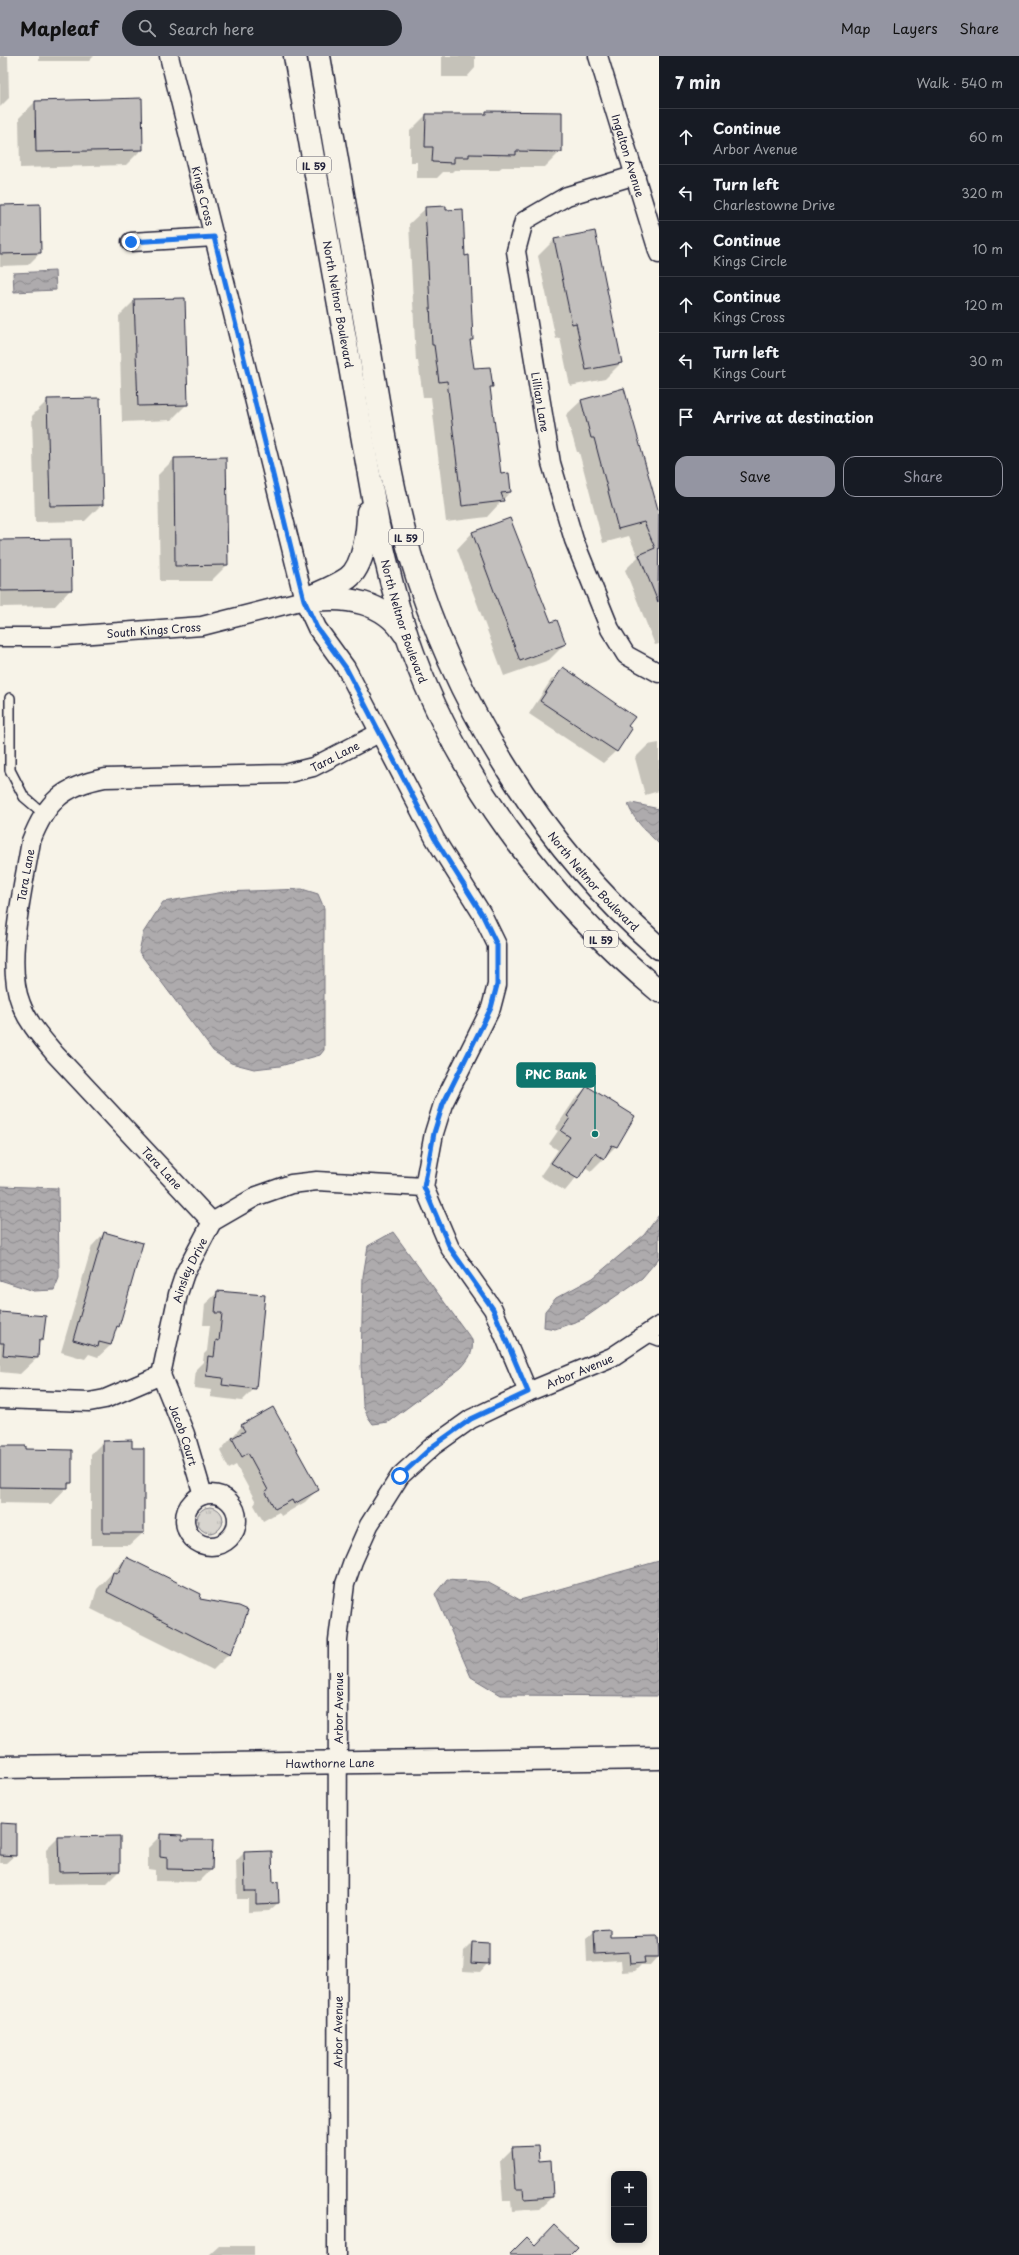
<!DOCTYPE html>
<meta charset="utf-8">
<style>
body{margin:0;font-family:"Playpen Sans",sans-serif;background:#20242c;color:#f1f3f6}
.controls{position:absolute;right:12px;bottom:12px;display:grid;overflow:hidden;border-radius:8px;box-shadow:0 2px 6px #0003}
.controls button{width:36px;height:36px;display:grid;place-items:center;padding:0;border:0;border-bottom:1px solid #363941;background:#171b24;color:#f1f3f6;font:20px sans-serif}
.stop{position:absolute;width:12px;height:12px;margin:-9px;border:3px solid #1a73e8;border-radius:50%;background:#fff}
.stop.end{background:#1a73e8;border-color:#fff;box-shadow:0 1px 4px #0008}
.list{margin:0;padding:0;list-style:none}
h2{display:flex;justify-content:space-between;align-items:center;height:52px;margin:0;padding:0 16px;font-size:17px}
h2 small{font-size:13px;font-weight:400;color:#9ea1a6}
.list li{display:grid;grid-template-columns:26px 1fr auto;gap:12px;align-items:center;box-sizing:border-box;height:56px;padding:0 16px;border-top:1px solid #363941}
.list b{display:block;font-size:15px;white-space:nowrap}
.list p{margin:0;font-size:13px;white-space:nowrap;color:#9ea1a6}
.list em{font-size:13px;font-style:normal;color:#9ea1a6}
.actions{display:flex;gap:8px;padding:12px 16px}
.actions a{flex:1;padding:9px 0;border:1px solid #9495a2;border-radius:12px;text-align:center;font-size:14px;color:#9495a2}
.actions .main{background:#9495a2;color:#111}
.icon{flex:none;width:22px;height:22px;fill:none;stroke:currentColor;stroke-width:2;stroke-linecap:round;stroke-linejoin:round}
.map{position:relative;flex:none;width:659px;height:2199px;overflow:hidden}
header{display:flex;align-items:center;gap:24px;box-sizing:border-box;height:56px;padding:0 20px;background:#9495a2;color:#111}
header strong{font-size:19px}
nav{display:flex;gap:22px;margin-inline-start:auto;font-size:14px}
.search{width:280px;height:36px;background:#20242c;display:flex;align-items:center;gap:10px;box-sizing:border-box;padding:0 14px;border-radius:22px;color:#9ea1a6;font-size:15px}
main{display:flex}
aside{flex:1;background:#171b24}
.map>svg:first-child{display:block}
</style>
<header>
<strong>Mapleaf</strong>
<div class="search"><svg class="icon" aria-label="search" viewBox="0 0 24 24"><circle cx="10" cy="10" r="6"/><path d="M15 15l6 6"/></svg>Search here</div>
<nav><a>Map</a><a>Layers</a><a>Share</a></nav>
</header>
<main>
<div class="map">
<svg width="659" height="2199" viewBox="0 0 659 2199">
<defs>
<pattern id="grass-tufts" width="24" height="20" patternUnits="userSpaceOnUse"><rect width="24" height="20" fill="#d8d5cf"/><path d="M3 7l-1-3M5 7V3M7 7l1-3M15 17l-1-3M17 17v-4M19 17l1-3" fill="none" stroke="#b9b7b3"/></pattern>
<pattern id="water-waves" width="16" height="10" patternUnits="userSpaceOnUse"><rect width="16" height="10" fill="#aeabad"/><path d="M0 5q4-4 8 0t8 0" fill="none" stroke="#8d8b8e"/></pattern>
</defs>
<rect width="100%" height="100%" fill="#f7f3e8"/>
<filter id="ink" filterUnits="userSpaceOnUse"><feTurbulence type="fractalNoise" baseFrequency=".025" numOctaves="2"/><feDisplacementMap in="SourceGraphic" scale="8" xChannelSelector="R" yChannelSelector="G"/><feConvolveMatrix kernelMatrix="1 2 1 2 8 2 1 2 1" color-interpolation-filters="sRGB"/></filter>
<g filter="url(#ink)">
<!-- grass -->
<circle fill="url(#grass-tufts)" stroke="#7d7c85" cx="210" cy="1464" r="13"/>
<!-- water -->
<g fill="url(#water-waves)" stroke="#76747f">
<path d="M55,215L56,234L14,236L13,217Z"/>
<path d="M632,747L659,753V788C648,777 633,764 628,748Z"/>
<path d="M302,833L318,838L324,852V994L320,999L280,1010L254,1013L231,1007L213,995L139,896L143,877L163,846L224,836Z"/>
<path d="M0,1130L58,1132L59,1222L54,1234L34,1235L0,1224Z"/>
<path d="M659,1159V1202L642,1222L583,1263L555,1273L544,1271L545,1255L556,1242L593,1222L644,1179Z"/>
<path d="M393,1176L472,1284C474,1296 469,1303 461,1312L388,1366L373,1368L368,1361L363,1350L361,1308L363,1220L368,1190Z"/>
<path d="M659,1505V1640L501,1639L471,1621L435,1538L447,1523L487,1526L520,1544Z"/>
</g>
<!-- shadow -->
<g fill="#0003">
<path d="M0,0H8L9,42L0,51Z"/>
<path d="M39,0H94L89,5H39Z"/>
<path d="M442,0H475V12L467,21H442Z"/>
<path d="M35,46L142,93L126,109L20,112L19,62Z"/>
<path d="M486,56L561,95L545,111H502L498,114H454L452,116H443L437,122H417V106H410V75L426,59H483Z"/>
<path d="M0,150L40,197L28,209L0,210Z"/>
<path d="M426,152L445,155L464,201L472,283L469,286L473,314L492,330L489,332L500,419L510,436L487,461L446,466L431,341H423L418,305H416L409,168Z"/>
<path d="M554,184L621,307L605,323L570,330L560,282L556,283L538,200Z"/>
<path d="M135,244L187,348L171,364L122,366L119,260Z"/>
<path d="M624,333L659,461V588L655,589L625,514L638,501L629,480L603,487L579,396H577L566,359L581,345Z"/>
<path d="M48,344L102,448L85,465L35,466L32,360Z"/>
<path d="M225,402L227,509L211,525H160L158,419L174,403Z"/>
<path d="M473,476L527,510L529,509L551,568L565,588L549,604L504,620L457,493Z"/>
<path d="M0,485L71,533L55,550L0,551Z"/>
<path d="M564,612L596,634L595,635L627,671L616,695L603,707L529,658L551,624Z"/>
<path d="M659,687V735L645,739L635,702L648,689Z"/>
<path d="M587,1031L616,1090L591,1115L585,1111L565,1135L540,1120L558,1094L549,1088L558,1075L555,1073L575,1043Z"/>
<path d="M104,1177L111,1289L98,1301L89,1298L85,1303L61,1296L92,1190Z"/>
<path d="M218,1236L255,1332L242,1345L210,1341L211,1334L194,1332L196,1313L203,1306L204,1298L207,1295L210,1269H203L205,1248Z"/>
<path d="M0,1257L43,1284L38,1288L37,1302L20,1318L0,1316Z"/>
<path d="M242,1370L317,1434L305,1446L281,1460L279,1456L263,1465L254,1449L256,1446L236,1409L229,1413L220,1395Z"/>
<path d="M103,1386L143,1477L130,1489H91V1398Z"/>
<path d="M0,1391L25,1394L71,1427L51,1448L0,1447Z"/>
<path d="M126,1502L198,1544L229,1598L213,1614L91,1553L97,1533Z"/>
<path d="M0,1768L15,1799L6,1807H0Z"/>
<path d="M160,1780L181,1785L211,1814L199,1826L155,1825V1814L148,1813V1792Z"/>
<path d="M58,1782L119,1815L107,1827L47,1828L46,1794Z"/>
<path d="M244,1797L272,1828L278,1847L269,1855L248,1856V1843H237L236,1805Z"/>
<path d="M595,1875L609,1882L658,1900L650,1909H641L635,1915L622,1916L621,1904L587,1906L586,1883Z"/>
<path d="M472,1887L488,1888V1907L480,1916L463,1915L464,1895Z"/>
<path d="M513,2092L538,2106L552,2141L539,2153L512,2155L511,2145H503L500,2105Z"/>
<path d="M219,2190H254V2199H209Z"/>
</g>
<!-- building -->
<g fill="#c2bfbd" stroke="#22223b">
<path d="M142,42L143,94L36,96L35,45Z"/>
<path d="M486,55L562,56V96L516,95V99L469,98V101H454V107L432,106L433,91H425L426,58H486Z"/>
<path d="M40,148L41,197L0,198V149Z"/>
<path d="M446,150V154L463,153L465,200L469,199L473,284H470L474,312L490,311L493,331H490L501,418L509,417L511,436L501,437L504,445L462,450L447,325L439,326L434,289H432L425,151Z"/>
<path d="M595,175L622,307L586,314L576,267L572,268L554,183Z"/>
<path d="M185,242L188,349L138,350L134,243Z"/>
<path d="M624,332L659,457L658,546L639,499L655,492L644,466L618,473L594,382H591L581,344Z"/>
<path d="M100,342L103,449L50,450L47,343Z"/>
<path d="M226,401L228,509L175,510L174,402Z"/>
<path d="M510,462L551,566L557,564L566,588L520,605L472,476Z"/>
<path d="M71,483L72,534L0,535V484Z"/>
<path d="M563,611L635,661L628,670L632,673L617,696L540,645Z"/>
<path d="M587,1030L635,1060L617,1091L612,1089L604,1103L595,1097L578,1123L551,1107L570,1081L561,1075L570,1062L567,1060Z"/>
<path d="M104,1176L143,1187L119,1271L117,1270L111,1289L99,1286L98,1291L73,1284Z"/>
<path d="M217,1235L265,1239L256,1333L222,1329L223,1322L206,1320L208,1300L214,1301L216,1284L219,1285L222,1257H215Z"/>
<path d="M0,1256L46,1260L43,1284H39L38,1302L3,1299L4,1287H0Z"/>
<path d="M273,1351L319,1434L294,1448L292,1444L275,1453L265,1435L268,1434L248,1397L242,1401L232,1382L245,1375L241,1369Z"/>
<path d="M132,1384V1392H144V1477H103V1385Z"/>
<path d="M0,1390H26V1393L72,1394V1427H68V1432L0,1431Z"/>
<path d="M126,1501L201,1538L200,1543L239,1550L248,1554L241,1575L230,1599L107,1536L113,1516L118,1517Z"/>
<path d="M0,1767L16,1768V1800L0,1799Z"/>
<path d="M160,1778L182,1779V1784H213L212,1814L167,1813V1802L160,1801Z"/>
<path d="M120,1780V1815L59,1816L58,1781Z"/>
<path d="M272,1795L273,1827L278,1826L279,1847L256,1848V1835H245L244,1796Z"/>
<path d="M610,1873V1881L658,1880L659,1901H644L645,1907L630,1908L629,1896L595,1898L594,1874Z"/>
<path d="M472,1886L489,1887V1908L471,1907Z"/>
<path d="M538,2090L539,2105L551,2104L553,2141L524,2143L523,2133H515L512,2091Z"/>
<path d="M554,2169L577,2191L569,2199H509L527,2181L535,2189Z"/>
</g>
<g fill="none" stroke-linecap="round" stroke-linejoin="round">
<!-- service casing -->
<g stroke="#22223b" stroke-width="12">
<g id="service">
<path d="M10,642V714L24,741L44,758"/>
<path d="M646,1280L659,1285"/>
</g>
</g>
<!-- minor casing -->
<g stroke="#22223b" stroke-width="21">
<g id="minor">
<path id="s1" d="M169,0L304,544L317,572L346,612L435,783L482,858L497,889V929L491,952L443,1048L434,1077L424,1131L450,1192L493,1253L528,1336"/>
<path id="s2" d="M598,0L659,198"/>
<path id="s3" d="M636,119L567,140L524,165L516,195L551,407L574,484L610,573L626,599L659,617"/>
<path d="M131,186L215,181"/>
<path id="s4" d="M0,581H52L202,570L304,544"/>
<path id="s5" d="M212,1166L55,998C42,982 28,967 21,948C4,907 24,829 31,785C46,746 63,730 105,722L285,718L313,711L379,677"/>
<path id="s6" d="M161,1319L178,1238L185,1217L212,1166L257,1140L291,1128L317,1125L424,1131"/>
<path id="s7" d="M161,1319L185,1378L203,1439"/>
<path d="M0,1343L89,1346L105,1343L161,1319"/>
<circle cx="211" cy="1464" r="26"/>
<path id="s8" d="M337,2199L338,1584L345,1528L353,1505L369,1469L400,1420L433,1390L471,1363L528,1336L612,1301L659,1270"/>
</g>
</g>
<!-- tertiary casing -->
<g stroke="#22223b" stroke-width="25">
<g id="tertiary">
<path id="s9" d="M0,1711L659,1702"/>
</g>
</g>
<!-- primary casing -->
<g stroke="#22223b" stroke-width="25">
<g id="primary">
<path id="s10" d="M295,0L378,469C386,507 395,543 407,580C453,717 548,843 659,935"/>
<path id="s11" d="M319,0C334,89 349,178 365,266C378,344 389,422 410,498C454,647 541,789 659,892"/>
<path d="M304,544C318,537 335,531 348,522C364,510 368,474 368,456"/>
<path d="M313,544C347,540 384,546 404,577"/>
</g>
</g>
<!-- service -->
<use href="#service" stroke="#f7f3e8" stroke-width="9"/>
<!-- minor -->
<use href="#minor" stroke="#f7f3e8" stroke-width="18"/>
<!-- tertiary -->
<use href="#tertiary" stroke="#f7f3e8" stroke-width="22"/>
<!-- primary -->
<use href="#primary" stroke="#f7f3e8" stroke-width="22"/>
</g>
</g>
<g fill="none" stroke-linecap="round" stroke-linejoin="round" filter="url(#ink)">
<!-- route -->
<path stroke="#1a73e8" stroke-width="5" d="M131,186L214,181L304,544L317,572L346,612L435,783L482,858L497,889V929L491,952L443,1048L434,1077L424,1131L450,1192L493,1253L528,1336L471,1363L433,1390L400,1420"/>
</g>
<g text-anchor="middle" dominant-baseline="central" stroke-width="4" stroke-linejoin="round" paint-order="stroke">
<!-- shield labels -->
<g fill="#f7f3e8" stroke="#62616f" stroke-width="1">
<rect x="297" y="101" width="34" height="16" rx="3"/>
<rect x="389" y="473" width="34" height="16" rx="3"/>
<rect x="584" y="875" width="34" height="16" rx="3"/>
</g>
<g font-size="10" font-weight="bold" fill="#22223b">
<text x="314" y="109">IL 59</text>
<text x="406" y="481">IL 59</text>
<text x="601" y="883">IL 59</text>
</g>
<!-- street labels -->
<g font-size="11" fill="#22223b" stroke="#f7f3e8">
<text stroke="none"><textPath href="#s2" startOffset="104">Ingalton Avenue</textPath></text>
<text stroke="none"><textPath href="#s1" startOffset="144">Kings Cross</textPath></text>
<text stroke="none"><textPath href="#s10" startOffset="252">North Neltnor Boulevard</textPath></text>
<text stroke="none"><textPath href="#s3" startOffset="306">Lillian Lane</textPath></text>
<text stroke="none"><textPath href="#s10" startOffset="576">North Neltnor Boulevard</textPath></text>
<text stroke="none"><textPath href="#s4" startOffset="154">South Kings Cross</textPath></text>
<text stroke="none"><textPath href="#s5" startOffset="792">Tara Lane</textPath></text>
<text stroke="none"><textPath href="#s5" startOffset="421">Tara Lane</textPath></text>
<text stroke="none"><textPath href="#s11" startOffset="885">North Neltnor Boulevard</textPath></text>
<text transform="translate(162 1112) rotate(47)">Tara Lane</text>
<text stroke="none"><textPath href="#s6" startOffset="109">Ainsley Drive</textPath></text>
<text stroke="none"><textPath href="#s8" startOffset="1003">Arbor Avenue</textPath></text>
<text stroke="none"><textPath href="#s7" startOffset="64">Jacob Court</textPath></text>
<text stroke="none"><textPath href="#s8" startOffset="547">Arbor Avenue</textPath></text>
<text stroke="none"><textPath href="#s9" startOffset="330">Hawthorne Lane</textPath></text>
<text stroke="none"><textPath href="#s8" startOffset="223">Arbor Avenue</textPath></text>
</g>
</g>
<!-- callouts -->
<path fill="none" stroke="#0f766e" stroke-width="1.5" d="M595 1078L595 1019"/>
<circle fill="#0f766e" stroke="#f7f3e8" stroke-width="1.5" cx="595" cy="1078" r="4"/>
<rect fill="#0f766e" stroke="#0f766e" stroke-width="1.5" x="517" y="1007" width="78" height="24" rx="4"/>
<g font-size="12" text-anchor="middle" font-weight="bold" fill="#fff">
<text x="556" y="1023">PNC Bank</text>
</g>
</svg>
<div class="controls">
<button>+</button>
<button>−</button>
</div>
<div class="stop" style="left:400px;top:1420px"></div>
<div class="stop end" style="left:131px;top:186px"></div>
</div>
<aside>
<h2>7 min<small>Walk · 540 m</small></h2>
<ul class="list">
<li><svg class="icon" aria-label="ahead" viewBox="0 0 24 24"><path d="M12 20V5M6 11l6-6 6 6"/></svg><div><b>Continue</b><p>Arbor Avenue</p></div><em>60 m</em></li>
<li><svg class="icon" aria-label="left" viewBox="0 0 24 24"><path d="M17 20v-9H6M10 6l-5 5 5 5"/></svg><div><b>Turn left</b><p>Charlestowne Drive</p></div><em>320 m</em></li>
<li><svg class="icon" aria-label="ahead" viewBox="0 0 24 24"><path d="M12 20V5M6 11l6-6 6 6"/></svg><div><b>Continue</b><p>Kings Circle</p></div><em>10 m</em></li>
<li><svg class="icon" aria-label="ahead" viewBox="0 0 24 24"><path d="M12 20V5M6 11l6-6 6 6"/></svg><div><b>Continue</b><p>Kings Cross</p></div><em>120 m</em></li>
<li><svg class="icon" aria-label="left" viewBox="0 0 24 24"><path d="M17 20v-9H6M10 6l-5 5 5 5"/></svg><div><b>Turn left</b><p>Kings Court</p></div><em>30 m</em></li>
<li><svg class="icon" aria-label="arrive" viewBox="0 0 24 24"><path d="M6 21V4h12l-3 4 3 4H6"/></svg><div><b>Arrive at destination</b></div></li>
</ul>
<div class="actions"><a class="main">Save</a><a>Share</a></div>
</aside>
</main>
